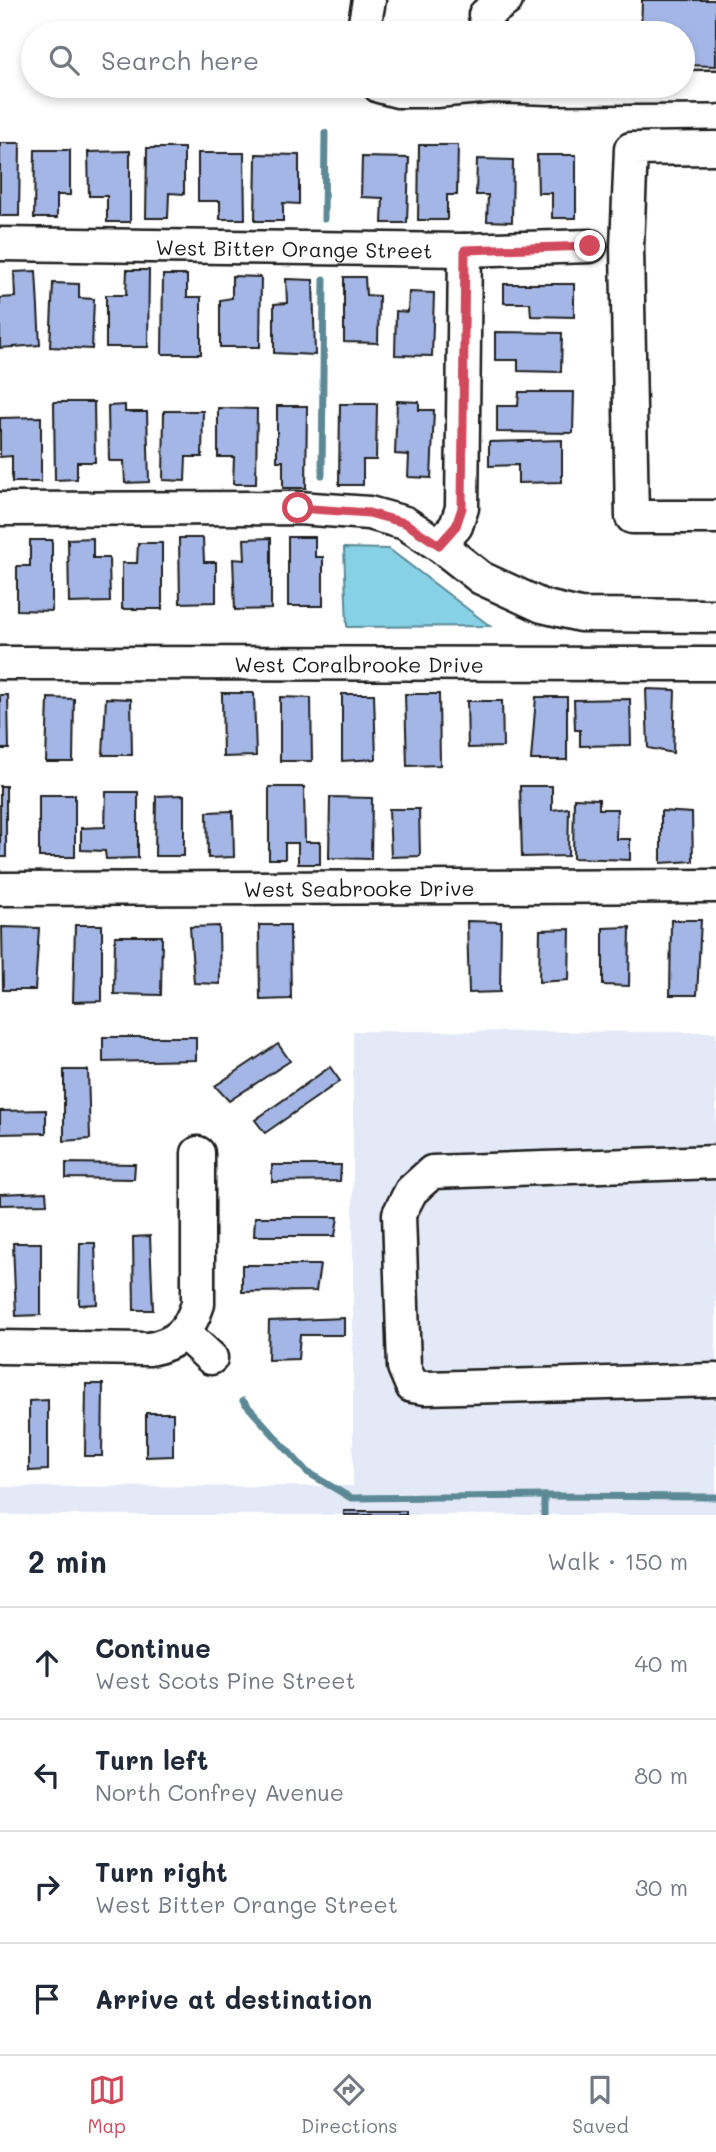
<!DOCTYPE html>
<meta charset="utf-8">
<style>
body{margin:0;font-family:Mali,sans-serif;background:#f2f2f3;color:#1f2937}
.stop{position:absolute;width:21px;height:21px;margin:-16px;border:5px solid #d1495b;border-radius:50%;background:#fff}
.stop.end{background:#d1495b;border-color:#fff;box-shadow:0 2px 7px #0008}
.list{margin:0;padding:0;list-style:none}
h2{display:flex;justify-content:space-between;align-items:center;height:91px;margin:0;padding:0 28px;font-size:30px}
h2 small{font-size:23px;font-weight:400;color:#747a83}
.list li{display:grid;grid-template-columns:46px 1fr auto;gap:21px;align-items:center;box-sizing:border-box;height:112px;padding:0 28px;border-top:2px solid #e0e1e3}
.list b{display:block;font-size:26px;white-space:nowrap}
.list p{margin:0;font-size:23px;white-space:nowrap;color:#747a83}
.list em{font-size:23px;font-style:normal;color:#747a83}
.icon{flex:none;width:38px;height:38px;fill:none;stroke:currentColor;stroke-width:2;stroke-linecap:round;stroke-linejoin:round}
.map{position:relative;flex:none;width:716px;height:1515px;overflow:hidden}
.search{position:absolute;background:#fff;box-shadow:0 4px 10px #0003;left:21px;right:21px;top:21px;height:77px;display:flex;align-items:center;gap:18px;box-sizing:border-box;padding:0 24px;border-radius:38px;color:#747a83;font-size:26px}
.sheet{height:539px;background:#fff}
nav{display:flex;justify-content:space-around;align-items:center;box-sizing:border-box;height:98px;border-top:2px solid #e0e1e3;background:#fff;font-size:19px;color:#747a83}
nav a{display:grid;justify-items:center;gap:4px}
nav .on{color:#d1495b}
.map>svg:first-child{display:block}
</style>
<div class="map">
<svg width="716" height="1515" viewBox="0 0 716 1515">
<rect width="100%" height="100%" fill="#fff"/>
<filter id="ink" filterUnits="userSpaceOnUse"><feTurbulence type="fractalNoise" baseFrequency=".0143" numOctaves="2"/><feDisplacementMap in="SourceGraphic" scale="14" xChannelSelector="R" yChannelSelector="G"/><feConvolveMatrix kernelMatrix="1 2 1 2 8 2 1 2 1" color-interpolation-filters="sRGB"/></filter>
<g filter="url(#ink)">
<!-- built -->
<path fill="#e4e9f7" d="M353,1031L716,1032V1515H0V1487L353,1486Z"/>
<!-- water -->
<path fill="#86d1e5" stroke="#5c8995" stroke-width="2" d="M344,548L389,549L490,626L347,627Z"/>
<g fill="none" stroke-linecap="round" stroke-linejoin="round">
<!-- stream -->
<g stroke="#5c8995" stroke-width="7">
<path d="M324,219L325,133"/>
<path d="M322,475L324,279"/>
<path d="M243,1401L307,1472L351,1498L544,1496L716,1497"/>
<path d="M544,1515V1496"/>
</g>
</g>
<!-- building -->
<g fill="#a4b6e5" stroke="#1c1c1c" stroke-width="2">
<path d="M642,0H716V66L683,65V33H641Z"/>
<path d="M0,143H20L19,216H0Z"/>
<path d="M419,145H458L457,195H447V220H418Z"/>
<path d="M147,148H184V194L169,193L168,218H146Z"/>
<path d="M35,150H70V195H57V218H34Z"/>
<path d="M130,151V222H107V196H89L88,152Z"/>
<path d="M198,153H244L245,219H220V201H198Z"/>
<path d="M256,154L299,155V204L283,203V221H255Z"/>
<path d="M537,155H576V218H552V193H538Z"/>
<path d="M362,157L409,158L407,223H382L383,198L361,197Z"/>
<path d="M477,159L513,160L512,222L487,221L488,195H476Z"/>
<path d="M127,270H149L148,347H106V295H126Z"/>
<path d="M36,271L40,345L0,348V298L15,297L14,272Z"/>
<path d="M163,275H187V297H201V354H162Z"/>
<path d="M232,276L261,277L260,347H220V300L232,298Z"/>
<path d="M344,277H365L366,295L379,296L378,343L344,342Z"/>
<path d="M286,279L313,280L315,355L274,353V304L287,303Z"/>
<path d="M53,283L79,284V298L94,299L92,349L50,347Z"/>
<path d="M504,284H574V317L531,316L530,303H504Z"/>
<path d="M409,292L434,293L432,356L395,355L396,311L408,312Z"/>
<path d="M495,332L562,333L561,372L518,371V360H495Z"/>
<path d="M519,392H574L573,433L497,432V406H518Z"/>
<path d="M397,401L419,402V410H434L431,478L408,477L409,455L395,454Z"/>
<path d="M54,402H94L95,462H77V479L55,480Z"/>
<path d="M340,404H377L376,460H363V485H339Z"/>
<path d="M125,405V412H147L149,482L125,483L124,461H109L108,406Z"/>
<path d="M277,406H307L306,488H283V461H277Z"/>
<path d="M218,408L257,409L256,484H233L234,457H218Z"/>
<path d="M164,411H203L202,457H186L185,481L163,480Z"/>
<path d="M41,417V482H12V456L0,457V418Z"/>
<path d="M562,440V482L518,483V465L489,466V442Z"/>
<path d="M288,537H315V557H323V606H288Z"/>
<path d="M93,538V558H109L110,602L69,603L68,539Z"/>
<path d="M179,538H203L204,562H216V602L180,603Z"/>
<path d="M271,538V609L235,610L233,559L245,560L244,539Z"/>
<path d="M30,540H52V611L17,610V566H30Z"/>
<path d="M138,543H162V609H122V563H137Z"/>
<path d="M646,689L675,690L673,753L648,748Z"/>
<path d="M222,693H254L256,756L223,757Z"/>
<path d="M342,694H374L376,759L342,761Z"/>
<path d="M405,694H439L440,765L407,766Z"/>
<path d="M0,695H8L9,749H0Z"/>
<path d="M280,697L311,698L312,761H280Z"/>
<path d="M536,697H567V760H531Z"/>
<path d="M48,698L74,699L73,762H46Z"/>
<path d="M106,698L131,699L132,755H103Z"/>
<path d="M630,699L631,745L580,746V730H575L574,700Z"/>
<path d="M467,701H502L503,747L468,748Z"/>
<rect x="0" y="786" width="6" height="71"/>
<path d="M520,786H552V810L569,808L568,856L522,857Z"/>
<path d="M269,787H304L305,842H320V864H298V843H285V859H269Z"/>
<path d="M106,792H138V858L106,859L105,851L81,850V828L105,827Z"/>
<rect x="39" y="795" width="36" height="62"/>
<path d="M184,795V856H155L156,796Z"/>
<path d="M330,797L372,798L371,859L329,858Z"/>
<path d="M574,798L599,799V809H617L616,839H630V860L573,858Z"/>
<path d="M389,809H419L420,856L391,857Z"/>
<path d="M233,811L234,857L208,858L207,812Z"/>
<path d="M661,811L692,813L693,861L661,863Z"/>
<path d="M671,920H701L697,995H670Z"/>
<path d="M467,921L501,922L500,992L469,993Z"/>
<path d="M75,925H102V1001L73,1002Z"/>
<path d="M259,925H290L291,999L260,1000Z"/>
<path d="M219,926L220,984L194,983L190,927Z"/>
<path d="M2,927L39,928L35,990H3Z"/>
<path d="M630,927L629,986L603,985V928Z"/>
<path d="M570,929L569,980L539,982L540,930Z"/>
<path d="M115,936H162L161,995L114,994Z"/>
<path d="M103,1037H196V1060L103,1062Z"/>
<path d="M278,1044L290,1061L229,1101L215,1086Z"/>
<path d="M330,1067L340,1081L265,1133L255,1120Z"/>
<path d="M64,1070H88L90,1139L64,1141Z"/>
<path d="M46,1110V1133L0,1134V1111Z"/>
<path d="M66,1163L135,1164L134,1179L66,1178Z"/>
<path d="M272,1165H341L340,1181L272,1182Z"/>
<path d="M46,1192L47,1204L0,1205V1194Z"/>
<path d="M255,1217H338L335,1236H254Z"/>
<path d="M150,1236L153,1310H134L133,1237Z"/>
<path d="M13,1243H41V1315L16,1316Z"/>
<path d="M80,1243H95L97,1304L79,1305Z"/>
<path d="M242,1265H320L316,1291L242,1292Z"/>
<path d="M344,1318V1335H300L298,1359L268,1360L269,1321Z"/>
<path d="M86,1384H103L102,1456H85Z"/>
<path d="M48,1400V1470L29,1471V1401Z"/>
<path d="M146,1413H173V1456L146,1457Z"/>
<rect x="344" y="1511" width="62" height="4"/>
</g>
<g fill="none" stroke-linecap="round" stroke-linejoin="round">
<!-- minor casing -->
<g stroke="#1c1c1c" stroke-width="37">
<g id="minor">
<path d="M485,15L506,0"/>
<path d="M363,33L369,0"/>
<path d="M379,86L398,91H436L492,86L549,88L716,87"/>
<path d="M716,148L631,149L627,247L632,517H716"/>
<path id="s1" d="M0,244L465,250L590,246"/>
<path d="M0,509L298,508L369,513L405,523L439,545L481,578L542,606L580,615L716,616"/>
<path d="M439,545L456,526L462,508L465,250"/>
<path id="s2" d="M0,663L716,664"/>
<path id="s3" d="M0,889L716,886"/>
<path d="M716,1162L432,1172L411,1191L399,1214L404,1367L412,1386L425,1388L716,1380"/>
<path d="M184,1333L211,1358"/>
<path d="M0,1347L149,1349C177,1344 189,1332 198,1304V1153"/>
</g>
</g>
<!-- minor -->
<use href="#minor" stroke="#fff" stroke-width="32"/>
</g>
</g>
<g fill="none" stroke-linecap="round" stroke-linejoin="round" filter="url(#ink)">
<!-- route -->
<path stroke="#d1495b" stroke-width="9" d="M298,508L369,513L405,523L439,545L456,526L462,508L465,250L590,246"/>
</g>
<g text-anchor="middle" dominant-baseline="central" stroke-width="5" stroke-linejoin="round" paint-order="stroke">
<!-- street labels -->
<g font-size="21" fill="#1c1c1c" stroke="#fff">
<text stroke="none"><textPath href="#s1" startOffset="294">West Bitter Orange Street</textPath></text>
<text stroke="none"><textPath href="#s2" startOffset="359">West Coralbrooke Drive</textPath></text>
<text stroke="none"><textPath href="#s3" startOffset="359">West Seabrooke Drive</textPath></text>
</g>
</g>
</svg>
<div class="stop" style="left:298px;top:508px"></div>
<div class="stop end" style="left:590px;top:246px"></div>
<div class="search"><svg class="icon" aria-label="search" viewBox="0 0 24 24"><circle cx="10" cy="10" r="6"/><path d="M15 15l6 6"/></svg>Search here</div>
</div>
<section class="sheet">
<h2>2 min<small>Walk · 150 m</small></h2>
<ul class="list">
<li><svg class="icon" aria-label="ahead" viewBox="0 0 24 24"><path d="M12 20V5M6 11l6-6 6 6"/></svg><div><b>Continue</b><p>West Scots Pine Street</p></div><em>40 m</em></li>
<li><svg class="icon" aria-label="left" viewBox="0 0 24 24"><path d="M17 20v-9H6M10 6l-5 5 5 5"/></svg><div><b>Turn left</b><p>North Confrey Avenue</p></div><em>80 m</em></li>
<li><svg class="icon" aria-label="right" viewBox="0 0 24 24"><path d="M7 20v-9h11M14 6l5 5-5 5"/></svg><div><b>Turn right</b><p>West Bitter Orange Street</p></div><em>30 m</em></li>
<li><svg class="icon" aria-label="arrive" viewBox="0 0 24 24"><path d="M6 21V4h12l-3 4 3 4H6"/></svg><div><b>Arrive at destination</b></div></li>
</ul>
</section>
<nav>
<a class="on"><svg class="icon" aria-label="map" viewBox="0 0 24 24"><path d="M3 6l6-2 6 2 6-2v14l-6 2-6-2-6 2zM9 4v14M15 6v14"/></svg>Map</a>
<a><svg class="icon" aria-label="directions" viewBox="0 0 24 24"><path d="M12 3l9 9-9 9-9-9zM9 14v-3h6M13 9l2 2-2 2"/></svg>Directions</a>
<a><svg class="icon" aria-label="saved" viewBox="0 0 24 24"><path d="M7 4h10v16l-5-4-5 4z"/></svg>Saved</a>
</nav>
